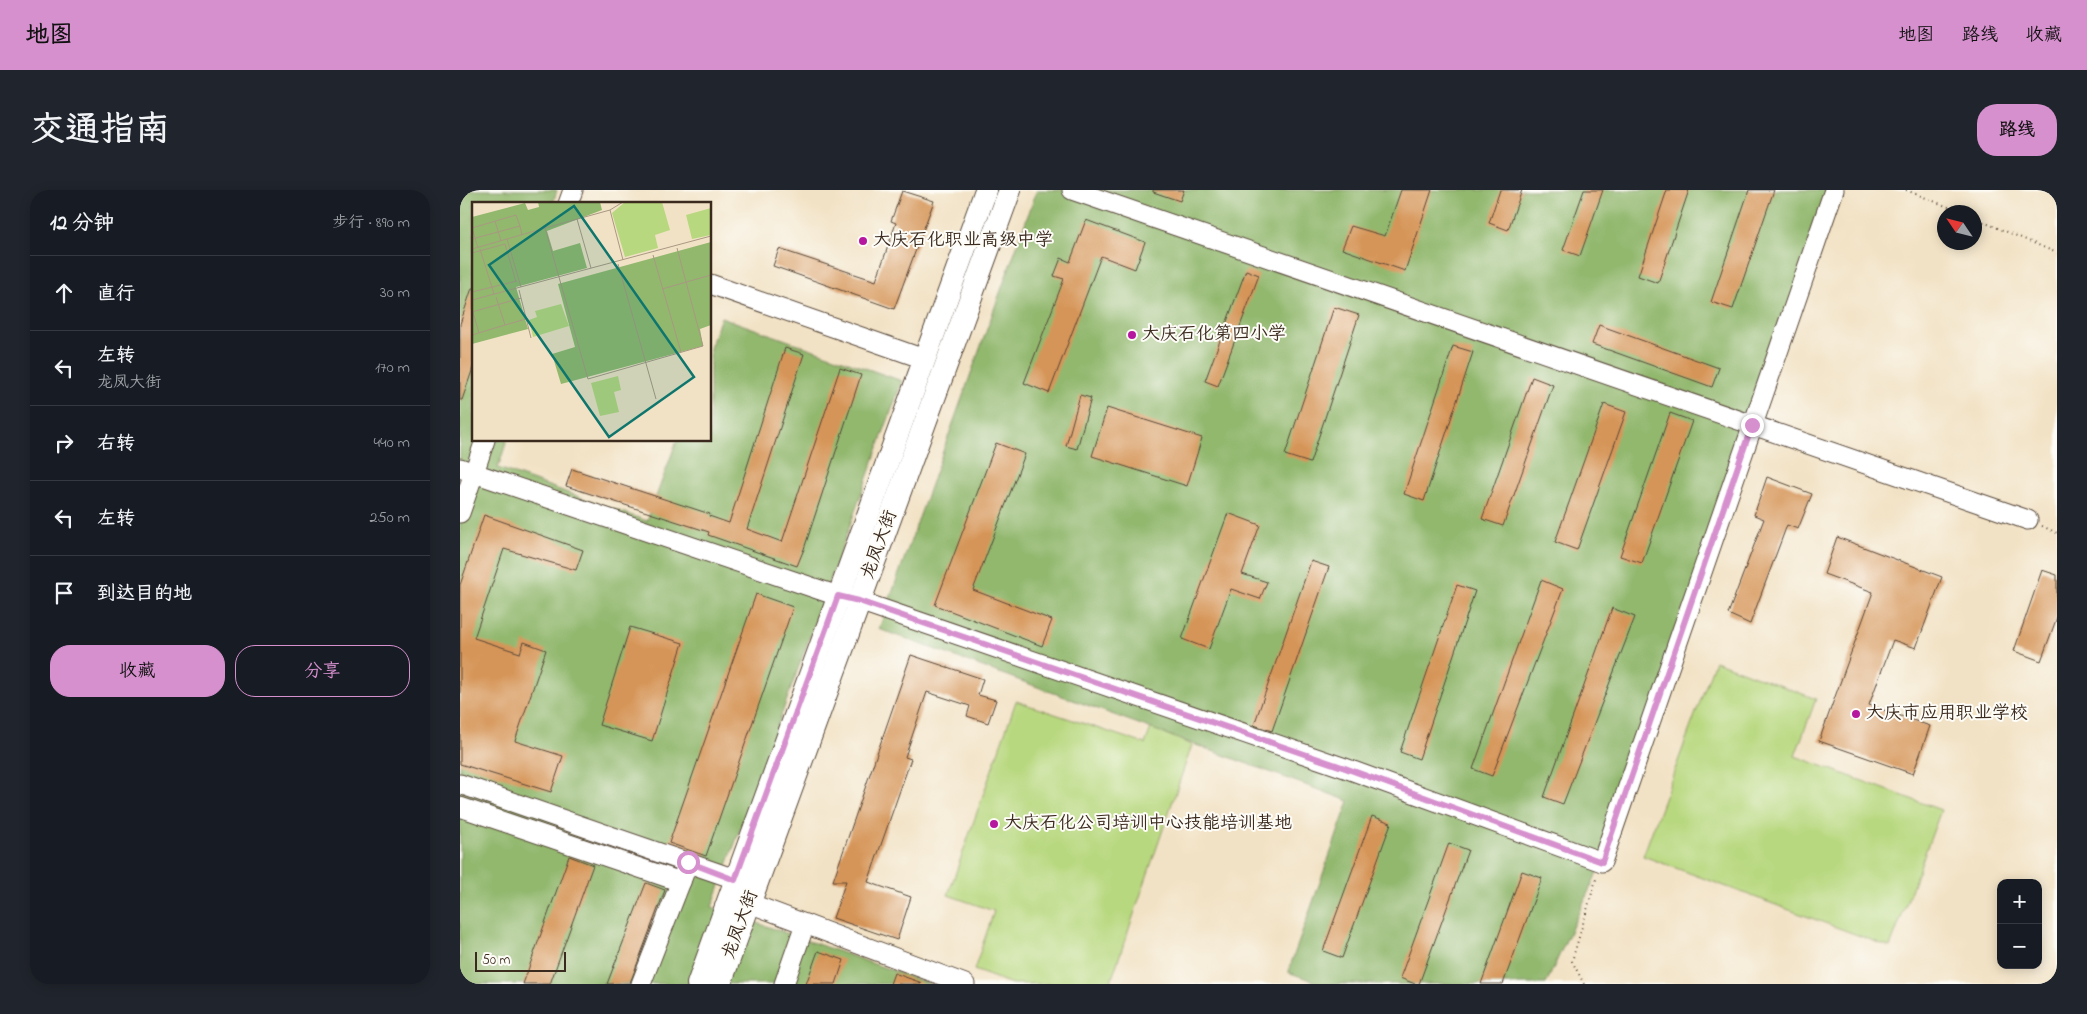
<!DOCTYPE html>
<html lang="zh">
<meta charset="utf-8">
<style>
body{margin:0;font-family:"Indie Flower","LXGW WenKai TC",sans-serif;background:#20242c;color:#f1f3f6}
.controls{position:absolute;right:15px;bottom:15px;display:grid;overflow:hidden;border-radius:10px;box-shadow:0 2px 12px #0003}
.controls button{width:45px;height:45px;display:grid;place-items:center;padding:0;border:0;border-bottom:1px solid #363941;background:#171b24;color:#f1f3f6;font:25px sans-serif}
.compass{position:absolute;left:1477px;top:15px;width:45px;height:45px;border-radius:50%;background:#171b24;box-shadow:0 2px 12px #0003;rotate:305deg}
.scale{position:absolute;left:15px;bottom:12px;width:91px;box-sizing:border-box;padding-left:5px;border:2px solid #3b2a1e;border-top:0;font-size:14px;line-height:18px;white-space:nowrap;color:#3b2a1e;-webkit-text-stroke:4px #fdfcf7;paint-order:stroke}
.stop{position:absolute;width:15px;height:15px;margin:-11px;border:4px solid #d690ce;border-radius:50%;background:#fff}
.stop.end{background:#d690ce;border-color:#fff;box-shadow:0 1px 5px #0008}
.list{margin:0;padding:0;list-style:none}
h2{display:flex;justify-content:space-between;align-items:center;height:65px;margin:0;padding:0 20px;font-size:21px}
h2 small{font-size:16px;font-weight:400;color:#9ea1a6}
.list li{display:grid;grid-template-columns:32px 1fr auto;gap:15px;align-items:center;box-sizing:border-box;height:75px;padding:0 20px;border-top:1px solid #363941}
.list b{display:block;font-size:19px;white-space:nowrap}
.list p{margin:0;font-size:16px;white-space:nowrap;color:#9ea1a6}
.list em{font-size:16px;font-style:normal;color:#9ea1a6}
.actions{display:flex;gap:10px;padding:15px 20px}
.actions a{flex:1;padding:11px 0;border:1px solid #d690ce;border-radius:20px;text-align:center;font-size:18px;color:#d690ce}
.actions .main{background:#d690ce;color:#111}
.icon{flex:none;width:28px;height:28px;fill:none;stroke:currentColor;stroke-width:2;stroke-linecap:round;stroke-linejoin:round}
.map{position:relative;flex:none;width:1597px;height:794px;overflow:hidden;border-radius:20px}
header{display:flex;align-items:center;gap:30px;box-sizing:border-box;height:70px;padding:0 25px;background:#d690ce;color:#111}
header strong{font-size:24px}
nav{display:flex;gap:28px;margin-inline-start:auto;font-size:18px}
.intro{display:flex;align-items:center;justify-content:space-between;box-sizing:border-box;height:120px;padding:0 30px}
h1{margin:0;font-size:35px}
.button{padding:12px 22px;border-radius:20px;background:#d690ce;color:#111;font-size:18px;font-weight:700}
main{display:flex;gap:30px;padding:0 30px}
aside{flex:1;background:#171b24;border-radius:20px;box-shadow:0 2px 12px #0003}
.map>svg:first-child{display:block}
</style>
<header>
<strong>地图</strong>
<nav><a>地图</a><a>路线</a><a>收藏</a></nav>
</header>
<div class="intro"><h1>交通指南</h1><a class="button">路线</a></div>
<main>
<aside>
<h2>12 分钟<small>步行 · 890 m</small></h2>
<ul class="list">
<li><svg class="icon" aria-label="ahead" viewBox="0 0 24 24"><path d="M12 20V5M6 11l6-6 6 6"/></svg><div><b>直行</b></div><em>30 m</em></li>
<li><svg class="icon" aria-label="left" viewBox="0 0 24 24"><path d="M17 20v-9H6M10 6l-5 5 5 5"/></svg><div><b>左转</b><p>龙凤大街</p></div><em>170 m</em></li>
<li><svg class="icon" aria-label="right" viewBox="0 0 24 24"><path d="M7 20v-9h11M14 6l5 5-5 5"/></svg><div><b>右转</b></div><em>440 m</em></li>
<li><svg class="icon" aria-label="left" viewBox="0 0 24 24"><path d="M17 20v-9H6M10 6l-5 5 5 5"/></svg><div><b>左转</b></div><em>250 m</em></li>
<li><svg class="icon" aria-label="arrive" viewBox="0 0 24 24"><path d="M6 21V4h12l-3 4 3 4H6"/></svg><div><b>到达目的地</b></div></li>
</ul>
<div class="actions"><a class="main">收藏</a><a>分享</a></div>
</aside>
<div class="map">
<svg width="1597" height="794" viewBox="0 0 1597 794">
<rect width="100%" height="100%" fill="#fdfcf7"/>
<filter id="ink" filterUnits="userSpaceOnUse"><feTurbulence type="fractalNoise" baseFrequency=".02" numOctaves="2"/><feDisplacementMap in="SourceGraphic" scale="10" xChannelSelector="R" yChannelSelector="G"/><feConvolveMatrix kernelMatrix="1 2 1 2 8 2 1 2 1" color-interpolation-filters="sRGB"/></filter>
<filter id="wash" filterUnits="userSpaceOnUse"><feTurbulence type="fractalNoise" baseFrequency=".0096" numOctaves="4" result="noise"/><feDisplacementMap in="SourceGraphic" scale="20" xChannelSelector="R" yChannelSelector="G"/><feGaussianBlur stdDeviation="1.12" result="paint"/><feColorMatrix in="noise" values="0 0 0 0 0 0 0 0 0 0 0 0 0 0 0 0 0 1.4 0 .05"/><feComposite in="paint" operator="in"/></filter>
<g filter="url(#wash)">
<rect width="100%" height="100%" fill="#f2e2c5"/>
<!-- green -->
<g fill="#b8d87f" stroke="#7a814e">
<path d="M1255,471L1356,509L1335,566L1481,620L1430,757L1183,666Z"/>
<path d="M556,511L685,554L691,538L732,555L650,794H552L514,780L534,721L488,705Z"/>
</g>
<!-- forest -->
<g fill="#92b86e" stroke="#667146">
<path d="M0,0H97L93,14H14V250H47L38,278L187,331L217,250H250V158L261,127L442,191L252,717L471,794H0Z"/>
<path d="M577,0H1374L1142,672L1086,794H861L828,782L889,611L419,439Z"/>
</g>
<g id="blocks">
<!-- building -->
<g fill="#d69559">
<path d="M693,0H724L720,11L693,2Z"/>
<path d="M941,0H972L945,81L882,59L891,36L925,46Z"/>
<path d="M1040,0H1062L1048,40L1029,33Z"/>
<path d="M1124,0H1143L1120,66L1103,60Z"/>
<path d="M1207,0H1229L1198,93L1178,86Z"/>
<path d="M1289,0H1314L1273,119L1251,112Z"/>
<path d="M442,1L474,11L434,119L313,76L319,59L416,91L436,33L431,31Z"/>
<path d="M626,30L685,52L675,79L641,66L589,203L564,193L604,89L594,86L601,68L610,72Z"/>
<path d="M786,80L799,85L758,196L745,191Z"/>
<path d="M12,98H14V175L2,210H0V134Z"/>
<path d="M874,117L899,125L850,273L825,265Z"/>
<path d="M1139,135L1259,178L1252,197L1132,154Z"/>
<path d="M993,156L1013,162L964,311L944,304Z"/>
<path d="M325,158L344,164L287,339L322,352L380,178L401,185L344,359L337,376L248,345L249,342L106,296L112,279L250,324L249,326L269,333Z"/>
<path d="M1072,187L1093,195L1043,336L1022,329Z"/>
<path d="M620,205L631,208L617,259L606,256Z"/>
<path d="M1144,214L1166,222L1117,360L1095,352Z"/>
<path d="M647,218L742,248L727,296L632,266Z"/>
<path d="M1210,223L1232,231L1182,373L1160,366Z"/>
<path d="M536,253L565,264L513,400L592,430L582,456L475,415Z"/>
<path d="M1307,287L1352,304L1338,339L1327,335L1290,434L1268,424L1304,329L1294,325Z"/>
<path d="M768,323L800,335L782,384L807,392L800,409L771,399L749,459L722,449Z"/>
<path d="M24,325L123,360L116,380L44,359L14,448L60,463L64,452L86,460L55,551L103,566L91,602L0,574V395Z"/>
<path d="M1377,347L1482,387L1456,458L1433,450L1409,515L1470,536L1453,584L1359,551L1413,402L1364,384Z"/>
<path d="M851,371L869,377L812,541L794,535Z"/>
<path d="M1582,380L1597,385V427L1581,471L1554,461Z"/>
<path d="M1081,390L1103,399L1032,586L1013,579Z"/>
<path d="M997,395L1015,401L959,569L940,562Z"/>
<path d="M296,404L333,417L246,666L209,653Z"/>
<path d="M1152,418L1175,427L1103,614L1084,607Z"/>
<path d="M170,437L223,453L192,551L139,535Z"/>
<path d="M451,465L523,489L518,505L536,510L528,533L507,526L510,516L467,502L445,567L451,569L408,692L451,707L437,750L373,728L386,691H373Z"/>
<path d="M912,626L931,633L882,768L863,761Z"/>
<path d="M989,653L1008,660L959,794H955L940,788Z"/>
<path d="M109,666L133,675L90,794H63Z"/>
<path d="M1062,681L1082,688L1043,794H1021Z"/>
<path d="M186,693L205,700L170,793L147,794Z"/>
<path d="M358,761L384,770L376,794H346Z"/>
<path d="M434,783L462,793L461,794H430Z"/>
</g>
</g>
</g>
<g filter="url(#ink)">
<use href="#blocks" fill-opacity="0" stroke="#564637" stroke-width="1"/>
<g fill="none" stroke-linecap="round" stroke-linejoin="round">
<!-- minor casing -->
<g stroke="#564637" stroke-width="21">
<g id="minor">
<path d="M612,0L1568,330"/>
<path d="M108,14L113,0"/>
<path d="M250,94L464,169"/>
<path d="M0,278L14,283L25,250"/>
<path d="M0,323L14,283L378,406L399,411L885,578L1142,672L1374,0"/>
<path d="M0,594L275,689"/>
<path d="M0,617L221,692"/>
<path d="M289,713L505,794"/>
<path d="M181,794L225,681"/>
<path d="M324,794L345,734"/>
</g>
</g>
<!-- major casing -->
<g stroke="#564637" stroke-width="24">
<g id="major">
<path d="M238,794L526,0"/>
<path d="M260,794L550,0"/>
</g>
</g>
<!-- path -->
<g stroke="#564637" stroke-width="2" stroke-dasharray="1 4" stroke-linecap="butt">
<path d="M1446,0L1501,22"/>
<path d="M1514,28L1597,63"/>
<path d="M1582,336L1597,343"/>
<path d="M1124,794L1112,771L1137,686"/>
</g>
<!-- minor -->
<use href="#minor" stroke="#fff" stroke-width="19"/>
<!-- major -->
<use href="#major" stroke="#fff" stroke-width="22"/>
</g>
</g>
<g fill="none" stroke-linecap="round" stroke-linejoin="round" filter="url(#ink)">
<!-- route -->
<path stroke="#d690ce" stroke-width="6" d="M228,672L275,690L378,406L399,411L885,578L1142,672L1292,235"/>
</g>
<!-- markers -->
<g fill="#b5179e" stroke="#fdfcf7" stroke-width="2">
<circle cx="403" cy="51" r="5"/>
<circle cx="672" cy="145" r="5"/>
<circle cx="1396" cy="524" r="5"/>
<circle cx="534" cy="634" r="5"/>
</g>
<g text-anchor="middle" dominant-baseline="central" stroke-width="4" stroke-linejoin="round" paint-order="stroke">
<!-- poi labels -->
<g font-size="18" fill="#3b2a1e" stroke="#fdfcf7" text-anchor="start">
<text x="413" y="51">大庆石化职业高级中学</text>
<text x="682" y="145">大庆石化第四小学</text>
<text x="1406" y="524">大庆市应用职业学校</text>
<text x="544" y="634">大庆石化公司培训中心技能培训基地</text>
</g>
<!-- street labels -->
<g font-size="18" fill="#3b2a1e" stroke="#fdfcf7">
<text transform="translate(420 355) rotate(-70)">龙凤大街</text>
<text transform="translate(281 735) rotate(-70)">龙凤大街</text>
</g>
</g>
<!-- overview -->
<g transform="translate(12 12)">
<rect width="239" height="239" fill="#f2e2c5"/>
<path d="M153,0H190L198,28L183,33L186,46L153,55L140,11ZM239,6V33L220,37L214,13ZM89,102L97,124L61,135L57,118L65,115L63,109ZM146,174L149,188L142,190L147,210L128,214L119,181Z" fill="#b8d87f"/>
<path d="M66,0H128L130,8L75,29L81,49L108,41L115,66L44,85L56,127L0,142V15L53,1L56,8L67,5ZM239,40V123L228,127L231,144L89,182L80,152L103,145L86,82Z" fill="#92b86e"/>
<path fill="none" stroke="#a99882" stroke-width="1" d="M138,8L151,0M105,17L119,66M23,19L29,39M0,26L44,13L48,24M0,26L6,46M73,26L138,8L151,58M0,37L48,24L50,33M35,37L73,26L116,177L231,144L205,46M0,47L35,37L49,85M8,47L22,92M0,51L33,42L44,80M181,53L209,150M146,62L184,197M190,87L239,73M47,88L59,136M0,90L45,79M24,95L33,123L54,117M0,98L239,34M0,107L7,131M0,110L49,96M0,133L33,123"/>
<path fill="#0f766e" fill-opacity="0.15" stroke="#0f766e" stroke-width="2.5" d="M102,4L222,175L137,235L17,63Z"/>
<rect width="239" height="239" fill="none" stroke="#3b2a1e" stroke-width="2.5"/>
</g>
</svg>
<div class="controls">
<button>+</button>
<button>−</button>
</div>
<svg class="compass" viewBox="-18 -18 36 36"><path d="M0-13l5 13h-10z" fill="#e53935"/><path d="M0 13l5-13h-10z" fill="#9ea1a6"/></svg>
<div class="scale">50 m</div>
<div class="stop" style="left:228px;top:672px"></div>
<div class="stop end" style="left:1292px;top:235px"></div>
</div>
</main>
